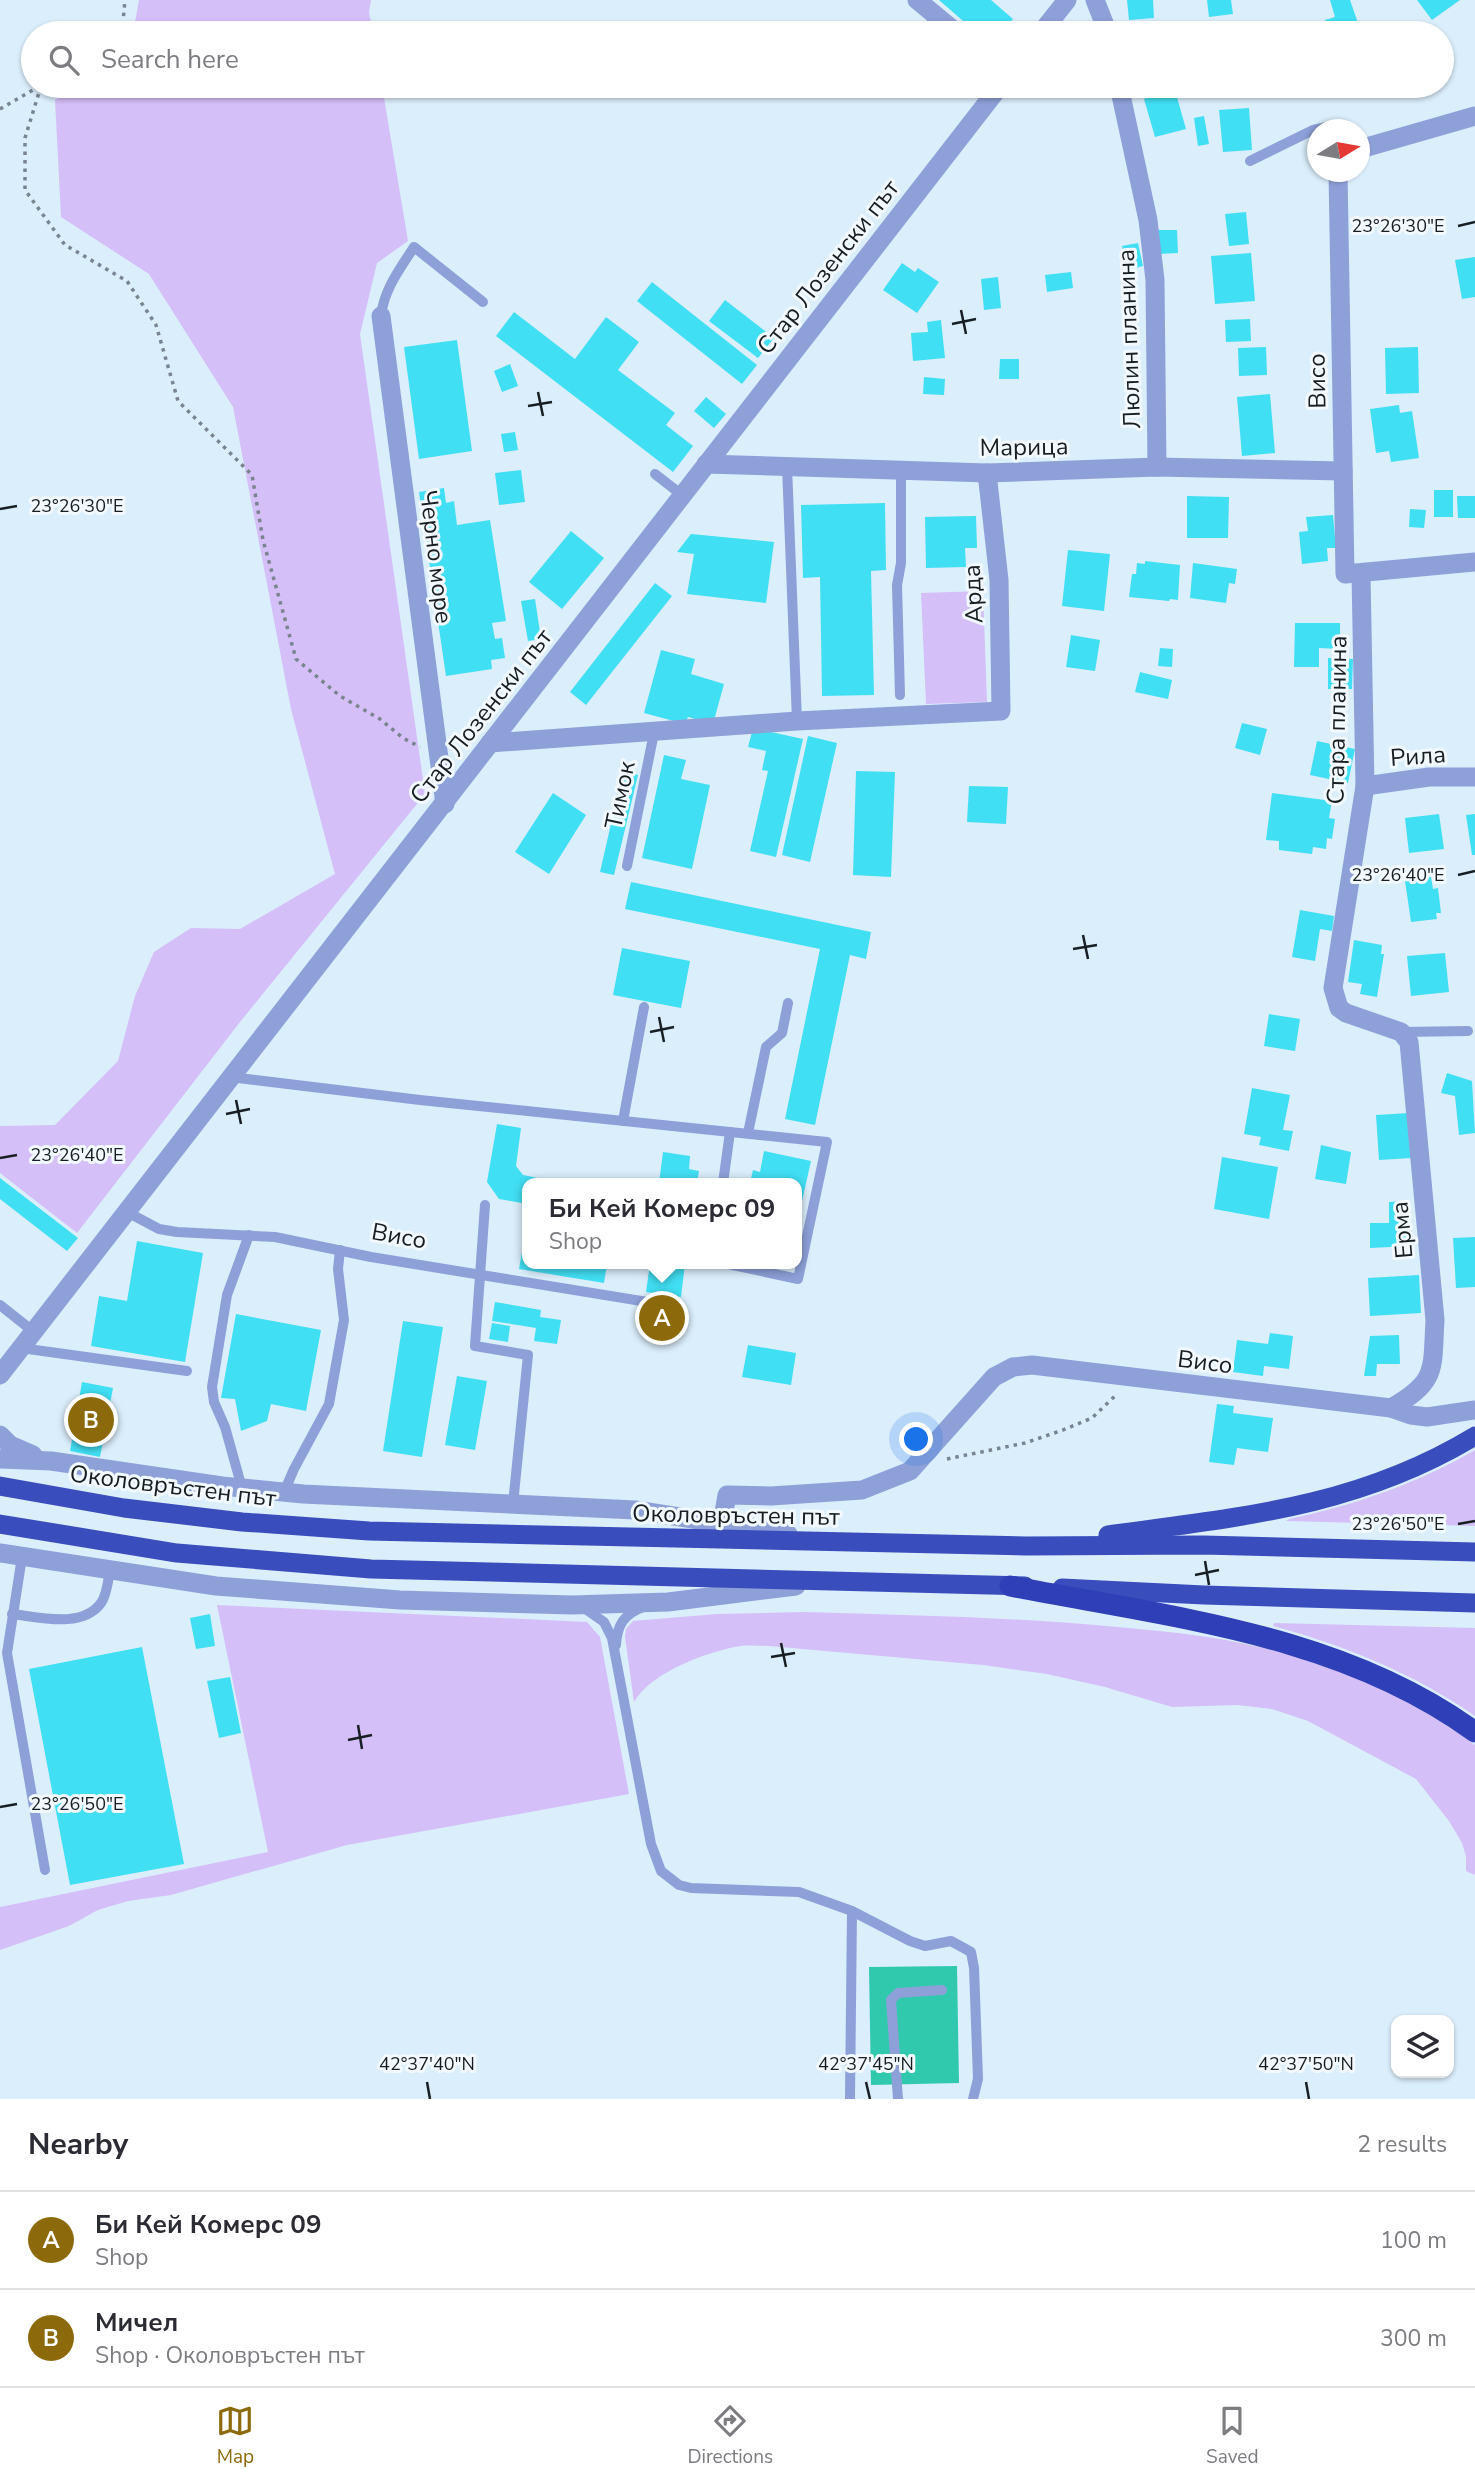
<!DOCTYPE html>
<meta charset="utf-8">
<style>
body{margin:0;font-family:"Nunito Sans",sans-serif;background:#f7f7f7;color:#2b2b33}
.controls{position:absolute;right:21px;bottom:21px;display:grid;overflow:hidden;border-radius:14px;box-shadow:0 2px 5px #0004}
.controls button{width:63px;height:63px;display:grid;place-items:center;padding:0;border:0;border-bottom:2px solid #e1e1e2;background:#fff;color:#2b2b33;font:35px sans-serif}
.compass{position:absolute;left:1307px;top:119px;width:63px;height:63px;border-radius:50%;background:#fff;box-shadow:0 2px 5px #0004;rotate:79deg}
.you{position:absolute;left:917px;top:1440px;width:24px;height:24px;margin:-18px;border:5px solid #fff;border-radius:50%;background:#1a73e8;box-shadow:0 0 0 10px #1a73e833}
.badge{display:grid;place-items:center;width:46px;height:46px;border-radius:50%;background:#8c690a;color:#fff;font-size:23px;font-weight:700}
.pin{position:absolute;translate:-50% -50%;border:4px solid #fff;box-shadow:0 2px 7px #0006}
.popup{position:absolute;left:522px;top:1178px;width:280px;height:91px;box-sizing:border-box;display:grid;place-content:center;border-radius:14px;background:#fff;filter:drop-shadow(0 2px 5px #0005);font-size:23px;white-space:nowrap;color:#7c7c81}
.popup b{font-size:26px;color:#2b2b33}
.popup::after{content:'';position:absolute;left:50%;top:100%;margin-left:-14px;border:14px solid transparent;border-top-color:#fff}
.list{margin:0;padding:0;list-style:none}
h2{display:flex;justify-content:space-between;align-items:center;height:91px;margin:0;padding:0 28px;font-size:30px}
h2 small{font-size:23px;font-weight:400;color:#7c7c81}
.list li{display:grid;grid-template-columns:46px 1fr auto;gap:21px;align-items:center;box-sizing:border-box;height:98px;padding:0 28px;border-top:2px solid #e1e1e2}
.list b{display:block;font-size:26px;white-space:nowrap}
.list p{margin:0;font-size:23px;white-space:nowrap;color:#7c7c81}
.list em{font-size:23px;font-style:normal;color:#7c7c81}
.icon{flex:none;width:38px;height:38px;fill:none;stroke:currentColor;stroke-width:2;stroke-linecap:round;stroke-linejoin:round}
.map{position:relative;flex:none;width:1475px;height:2099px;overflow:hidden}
.search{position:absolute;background:#fff;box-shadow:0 2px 5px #0004;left:21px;right:21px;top:21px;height:77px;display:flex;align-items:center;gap:18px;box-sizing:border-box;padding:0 24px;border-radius:38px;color:#7c7c81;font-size:26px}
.sheet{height:287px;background:#fff}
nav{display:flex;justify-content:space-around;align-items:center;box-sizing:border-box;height:98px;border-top:2px solid #e1e1e2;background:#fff;font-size:19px;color:#7c7c81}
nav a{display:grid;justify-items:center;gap:4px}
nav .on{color:#8c690a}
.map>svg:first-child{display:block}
</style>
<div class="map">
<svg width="1475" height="2099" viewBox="0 0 1475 2099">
<rect width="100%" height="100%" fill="#dbeefc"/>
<!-- green -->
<g fill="#d4bff8">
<path d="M139,0H371L369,12L373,33H133Z"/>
<path d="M78,86H382L408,241L377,263L360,334L425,794L240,1022L77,1233L0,1173V1126L55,1125L118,1061L135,996L154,952L191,928L240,929L335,874L291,709L233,407L149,274L61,217L55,100Z"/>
<path d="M983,591L987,702L926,704L921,593Z"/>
<path d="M1475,1450V1526L1286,1521L1289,1519C1355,1505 1416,1484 1475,1450Z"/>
<path d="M217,1605L587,1622L600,1637L629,1794L347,1845L171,1895L128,1901L98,1910L69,1926L0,1950V1907L268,1852Z"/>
<path d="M804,1612C905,1615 1006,1617 1106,1626C1140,1629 1174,1632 1207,1637C1302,1651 1398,1687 1475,1745V1875L1466,1871V1856L1462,1843L1449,1821L1416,1779L1308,1721L1272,1709L1237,1705L1172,1707L1105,1687L1047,1674L983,1665L769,1646C760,1646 750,1645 741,1646C708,1651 651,1672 634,1702L625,1637L626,1629L633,1621L717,1614Z"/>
<path d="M1274,1623L1475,1628V1716C1413,1673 1346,1646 1273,1626Z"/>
</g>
<!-- water -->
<path fill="#30c9ae" d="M957,1966L959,2083L871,2085L869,1967Z"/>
<!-- building -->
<g fill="#41dff4">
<path d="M939,0H991L1013,19L1000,33H977Z"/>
<path d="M1127,0H1153L1154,18L1129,20Z"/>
<path d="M1207,0H1231L1233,14L1209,17Z"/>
<path d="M1330,0H1350L1359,26L1339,33H1329L1325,20L1335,17Z"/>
<path d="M1417,0H1460L1432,20Z"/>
<path d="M1154,21L1156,33H1143L1141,23Z"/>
<path d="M1175,90L1186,129L1155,137L1144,99Z"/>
<path d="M1249,108L1252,150L1223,152L1219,110Z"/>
<path d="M1204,116L1209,144L1198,146L1194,118Z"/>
<path d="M1246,212L1249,244L1229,246L1225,214Z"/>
<path d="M1156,230H1177L1178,253L1157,254Z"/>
<path d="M1138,243L1143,266L1127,270L1122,246Z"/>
<path d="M1251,253L1255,301L1215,304L1211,256Z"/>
<path d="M1475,257V297L1462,299L1455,260Z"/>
<path d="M902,263L915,272L918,268L939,282L917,313L883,290Z"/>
<path d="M1071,272L1073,288L1047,292L1045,275Z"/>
<path d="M998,277L1001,308L984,310L981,279Z"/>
<path d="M652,282L757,365L742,384L637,301Z"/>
<path d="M725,300L774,338L758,358L709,321Z"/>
<path d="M514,312L575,359L606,317L639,342L618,370L675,413L666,425L693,446L673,472L496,336Z"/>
<path d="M1250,319L1251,341L1226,342L1225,320Z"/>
<path d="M941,320L945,358L913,361L911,333L928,332L927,322Z"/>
<path d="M457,340L472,451L419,459L404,347Z"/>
<path d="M1266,347L1267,375L1239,376L1238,348Z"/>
<path d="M1418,347L1419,393L1386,394L1385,348Z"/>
<path d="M1000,359H1019V379H999Z"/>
<path d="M510,364L518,386L502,392L494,371Z"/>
<path d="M924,377L945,379L944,395L923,394Z"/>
<path d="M1270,394L1275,453L1242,456L1237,397Z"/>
<path d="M706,397L726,414L714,428L694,411Z"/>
<path d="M1399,405L1400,413L1412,411L1419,458L1391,462L1389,451L1376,453L1370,409Z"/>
<path d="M515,432L518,450L504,452L501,434Z"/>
<path d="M521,470L525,502L499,505L495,473Z"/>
<path d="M444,488L446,503L454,501L457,525L490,520L506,621L492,623L495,639L502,638L505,658L491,660L492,669L446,676L419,492Z"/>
<rect x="1434" y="490" width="19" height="27"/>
<path d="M1187,496L1229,497L1228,538H1187Z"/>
<path d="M1457,496H1475V518H1458Z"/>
<path d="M885,503L886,570L871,571L874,695L822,696L820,577L803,578L801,505Z"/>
<path d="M1410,509L1426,510L1424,528L1409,527Z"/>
<path d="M1333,515L1336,548H1327L1328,561L1302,564L1299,532L1308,531L1306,517Z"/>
<path d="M976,516L977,548H965L966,567L926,568L925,517Z"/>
<path d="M571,531L604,558L562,609L529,582Z"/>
<path d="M691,534L774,542L766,603L687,594L694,554L677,552Z"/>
<path d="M1068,550L1110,554L1104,611L1062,606Z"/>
<path d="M1145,561L1180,565L1178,600L1170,599L1169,601L1129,597L1132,574H1136L1137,563L1145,564Z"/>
<path d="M1193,563L1237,569L1235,584L1229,583L1226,603L1190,598Z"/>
<path d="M655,583L672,596L586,705L570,692Z"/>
<path d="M535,599L541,639L528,641L521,601Z"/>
<path d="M1295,623H1340V649L1319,648V667H1294Z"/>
<path d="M1071,635L1100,640L1095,671L1066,667Z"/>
<path d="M1160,648L1173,649L1172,667L1158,666Z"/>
<path d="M661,650L695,659L691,674L724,684L713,724L688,717L685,724L644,713Z"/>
<path d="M1328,658L1353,659L1352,689H1328Z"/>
<path d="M1140,672L1172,680L1168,699L1135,692Z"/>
<path d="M1242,723L1267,729L1260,755L1235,748Z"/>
<path d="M753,728L803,739L776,857L750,851L768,771L762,770L766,751L748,747Z"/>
<path d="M808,736L837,743L810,862L782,855Z"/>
<path d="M1317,741L1355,749L1348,783L1310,775Z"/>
<path d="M664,755L686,760L681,779L710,785L692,869L642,858Z"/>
<path d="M623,771L638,775L614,875L600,872Z"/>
<path d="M856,771L895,772L891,877L853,875Z"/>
<path d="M969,786L1008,787L1006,824L967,822Z"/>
<path d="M553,793L586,815L549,874L515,852Z"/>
<path d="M1272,793L1332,801L1329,818L1335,819L1332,839L1327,838L1326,849L1313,847L1312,854L1279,850V841L1266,840Z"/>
<path d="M1439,814L1444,849L1409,853L1405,818Z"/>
<path d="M1475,814V855H1472L1466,815Z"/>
<path d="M1431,877L1433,889L1438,888L1441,913H1436L1437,919L1411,922L1405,881Z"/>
<path d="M631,882L871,932L866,959L850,955L815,1125L785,1119L820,949L625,909Z"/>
<path d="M1300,910L1334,916L1332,931L1320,929L1315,961L1292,957Z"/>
<path d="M1354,940L1382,945L1381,954H1384L1377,997L1360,994L1362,984L1348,982Z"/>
<path d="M622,948L690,961L681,1008L613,995Z"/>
<path d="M1445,953L1449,992L1411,996L1407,956Z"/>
<path d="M1269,1014L1300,1019L1295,1051L1264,1046Z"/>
<path d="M1447,1073L1472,1081L1475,1133L1459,1135L1455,1096L1441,1093Z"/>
<path d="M1252,1088L1290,1095L1283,1130L1293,1131L1289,1151L1259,1145L1261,1137L1244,1134Z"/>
<path d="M1409,1113L1412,1158L1379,1160L1376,1115Z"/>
<path d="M497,1124L521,1128L516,1166L523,1175L543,1179L542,1183H527V1204L499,1199L487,1182Z"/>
<path d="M1321,1145L1351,1152L1346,1184L1315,1179Z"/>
<path d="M764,1151L811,1161L798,1219L797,1183H750L753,1170L760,1172Z"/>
<path d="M663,1152L690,1156L689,1169L699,1171L697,1183H659Z"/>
<path d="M1222,1157L1278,1167L1269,1219L1214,1209Z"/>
<path d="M0,1178L78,1238L67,1251L0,1199Z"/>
<path d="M1409,1201L1411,1246L1370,1248V1223H1389V1202Z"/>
<path d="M526,1228L527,1264H607L604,1283L519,1269Z"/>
<path d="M1475,1237V1287L1456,1288L1453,1238Z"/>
<path d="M137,1241L203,1253L185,1362L91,1346L99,1296L127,1301Z"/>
<path d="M650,1264H685L681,1297L646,1292Z"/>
<path d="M1419,1275L1421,1313L1370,1316L1368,1278Z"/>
<path d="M495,1302L541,1310L540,1317L561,1320L557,1344L534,1341L536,1328L492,1321Z"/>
<path d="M236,1314L321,1330L306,1411L271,1404L267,1421L241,1431L235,1399L221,1398Z"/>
<path d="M403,1321L443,1327L422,1457L383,1451Z"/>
<path d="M492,1323L510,1326L508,1342L489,1339Z"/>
<path d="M1270,1333L1293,1336L1289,1369L1264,1366L1263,1376L1233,1372L1237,1340L1268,1344Z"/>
<path d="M1399,1335L1400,1364H1377L1376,1376H1364L1370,1336Z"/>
<path d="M748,1345L796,1353L791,1385L742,1377Z"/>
<path d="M457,1376L487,1381L475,1450L445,1445Z"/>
<path d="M82,1382L113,1388L100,1457L70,1451Z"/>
<path d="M1217,1404L1234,1406L1233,1413L1273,1418L1268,1452L1237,1448L1234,1465L1209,1462Z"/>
<path d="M210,1614L215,1646L196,1649L190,1618Z"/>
<path d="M142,1647L184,1864L70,1885L29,1669Z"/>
<path d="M230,1677L241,1733L219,1738L207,1681Z"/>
</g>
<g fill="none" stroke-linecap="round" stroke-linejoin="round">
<!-- path -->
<g stroke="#78858f" stroke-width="3.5" stroke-dasharray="3.5 5" stroke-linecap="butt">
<path d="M122,33L125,0"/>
<path d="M41,86L25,138V190L65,245L127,281L156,325L178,401L252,475L263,540L296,659L340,696L380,719L403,738L420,747"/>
<path d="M0,109L40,86"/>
<path d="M947,1459L1025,1443L1063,1430L1092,1418L1116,1395"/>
</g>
<!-- service -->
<g stroke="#8ea0d8" stroke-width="10">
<path d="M1250,161L1313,130L1336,125L1337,130"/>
<path d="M381,316C384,289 400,269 414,247L483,302"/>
<path d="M787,466L797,721"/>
<path d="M655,474L682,495"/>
<path d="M900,695L897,585L901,563V470"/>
<path d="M627,866L654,733"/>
<path d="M1401,1032L1468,1031"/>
<path d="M230,1077L420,1100L827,1142L798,1279L728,1264"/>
<path d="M623,1121L644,1007"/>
<path d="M748,1133L766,1047L782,1033L788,1003"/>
<path d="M723,1183L730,1132"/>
<path d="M485,1205L475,1346L528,1355L513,1504"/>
<path d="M127,1212L159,1229L177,1232L275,1237L371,1257L666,1305"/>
<path d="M0,1305L34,1332"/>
<path d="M21,1348L187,1371"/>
<path d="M242,1488L225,1427L214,1402L212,1387L227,1295L249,1235"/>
<path d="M284,1492L294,1469L329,1404L344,1320L338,1269L340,1250"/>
<path d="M22,1557L7,1653L45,1870"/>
<path d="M584,1608L604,1622L612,1638L651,1844L661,1871L679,1885L691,1888L799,1892L852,1911L910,1941L925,1946L951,1941L971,1952L974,1968L978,2079L973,2099"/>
<path d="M12,1614C39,1617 82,1629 101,1603C107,1595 108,1580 110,1571"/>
<path d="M616,1645C617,1625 624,1614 643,1607"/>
<path d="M850,2099L852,1911"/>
<path d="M898,2099L891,2000L898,1993L942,1990"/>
</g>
<!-- minor -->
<g stroke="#8ea0d8" stroke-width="19">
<path d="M917,0L957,33"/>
<path d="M1095,0L1108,33"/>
<path d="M1119,86L1148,220L1155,280L1157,467"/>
<path d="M1360,149L1475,116"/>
<path d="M1338,172L1345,574L1475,562"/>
<path d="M381,316L445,804"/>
<path d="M706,464L987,473L1157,467L1343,471"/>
<path d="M1361,574L1365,786L1333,988L1339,1008L1346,1013L1401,1032L1409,1042L1435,1320C1432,1370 1438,1381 1391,1408"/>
<path d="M490,743L797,721L1001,711L999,580L987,473"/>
<path d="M1365,786L1429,777H1475"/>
<path d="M0,1435L10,1445L33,1455"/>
<path d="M0,1459L51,1461L222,1486L303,1494L635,1510L788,1534"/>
<path d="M722,1524L727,1495L771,1496L862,1490L910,1471L994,1377L1013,1367L1032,1365L1391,1408L1411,1415L1427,1417L1475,1410"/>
<path d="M0,1553L216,1586L400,1600L572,1605L668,1602L796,1586"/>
</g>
<!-- tertiary -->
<g stroke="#8ea0d8" stroke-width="19">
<path d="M1041,33L1067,0"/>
<path d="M0,1375L1000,86"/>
</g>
<!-- trunk -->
<g stroke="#394ebc" stroke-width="19">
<path d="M0,1486L124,1508L242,1522L369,1531L1026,1546L1203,1545L1475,1552"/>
<path d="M0,1524L177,1553L371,1569L1025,1586"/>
<path d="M1108,1535C1240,1517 1358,1507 1475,1436"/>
<path d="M1062,1588L1204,1595L1475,1603"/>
</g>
<!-- motorway -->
<path stroke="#2e3fb7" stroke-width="21" d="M1010,1586C1169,1617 1341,1634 1475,1732"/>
</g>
<!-- ticks -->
<path fill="none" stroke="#181f24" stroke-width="2.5" d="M1458,226L1475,222M961,310L966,334M952,324L976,319M538,392L543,416M528,406L552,402M0,509L17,506M1458,875L1475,871M1083,935L1088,959M1073,949L1097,945M659,1017L664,1042M650,1032L674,1027M236,1100L241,1124M226,1114L250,1109M0,1158L17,1155M1458,1524L1475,1521M1205,1561L1209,1585M1195,1575L1219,1570M781,1643L786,1667M771,1657L795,1653M358,1725L362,1749M348,1740L372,1735M0,1807L17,1804M427,2082L430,2099M866,2082L870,2099M1306,2082L1309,2099"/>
<g text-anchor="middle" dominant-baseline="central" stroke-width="6" stroke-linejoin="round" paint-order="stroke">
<!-- street labels -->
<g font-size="24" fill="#181f24" stroke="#f2f9ff">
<text transform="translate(828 267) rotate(-52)">Стар Лозенски път</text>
<text transform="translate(1129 339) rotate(-92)">Люлин планина</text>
<text transform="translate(1317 381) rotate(-91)">Висо</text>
<text transform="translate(1024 447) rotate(-1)">Марица</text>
<text transform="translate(436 557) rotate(83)">Черно море</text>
<text transform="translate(973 594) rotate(-93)">Арда</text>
<text transform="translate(481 716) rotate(-52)">Стар Лозенски път</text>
<text transform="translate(1337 720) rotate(-89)">Стара планина</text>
<text transform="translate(1418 756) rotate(-4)">Рила</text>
<text transform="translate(620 795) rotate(-78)">Тимок</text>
<text transform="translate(1402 1230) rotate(-95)">Ерма</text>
<text transform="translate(399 1236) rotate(10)">Висо</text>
<text transform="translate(1205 1362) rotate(7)">Висо</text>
<text transform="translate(173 1486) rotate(7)">Околовръстен път</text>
<text transform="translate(736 1515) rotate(1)">Околовръстен път</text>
</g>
</g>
<g font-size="18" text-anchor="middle" fill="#181f24" stroke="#f2f9ff" stroke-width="6" stroke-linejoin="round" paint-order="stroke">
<text x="1398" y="232">23°26'30"E</text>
<text x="77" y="512">23°26'30"E</text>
<text x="1398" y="881">23°26'40"E</text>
<text x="77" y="1161">23°26'40"E</text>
<text x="1398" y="1530">23°26'50"E</text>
<text x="77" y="1810">23°26'50"E</text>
<text x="427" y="2070">42°37'40"N</text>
<text x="866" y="2070">42°37'45"N</text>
<text x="1306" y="2070">42°37'50"N</text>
</g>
</svg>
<div class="controls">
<button><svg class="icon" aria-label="layers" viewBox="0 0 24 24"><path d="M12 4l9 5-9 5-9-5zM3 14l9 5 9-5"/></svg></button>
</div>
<svg class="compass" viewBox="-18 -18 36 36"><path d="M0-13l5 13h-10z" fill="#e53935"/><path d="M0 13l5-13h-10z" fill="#7c7c81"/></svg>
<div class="you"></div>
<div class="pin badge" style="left:662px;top:1318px">A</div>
<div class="popup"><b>Би Кей Комерс 09</b>Shop</div>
<div class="pin badge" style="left:91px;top:1420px">B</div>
<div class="search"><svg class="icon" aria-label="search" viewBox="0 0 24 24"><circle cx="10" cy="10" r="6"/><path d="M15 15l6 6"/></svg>Search here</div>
</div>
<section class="sheet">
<h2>Nearby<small>2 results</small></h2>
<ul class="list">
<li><span class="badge">A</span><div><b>Би Кей Комерс 09</b><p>Shop</p></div><em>100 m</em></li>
<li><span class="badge">B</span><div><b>Мичел</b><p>Shop · Околовръстен път</p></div><em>300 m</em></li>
</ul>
</section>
<nav>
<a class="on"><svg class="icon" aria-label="map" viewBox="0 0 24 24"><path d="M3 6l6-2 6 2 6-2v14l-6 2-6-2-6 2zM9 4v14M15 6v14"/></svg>Map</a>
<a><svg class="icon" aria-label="directions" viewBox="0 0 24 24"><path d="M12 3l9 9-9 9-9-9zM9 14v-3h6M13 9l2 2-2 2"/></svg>Directions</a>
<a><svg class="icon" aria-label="saved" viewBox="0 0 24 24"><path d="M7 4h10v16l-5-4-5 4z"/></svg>Saved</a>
</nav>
